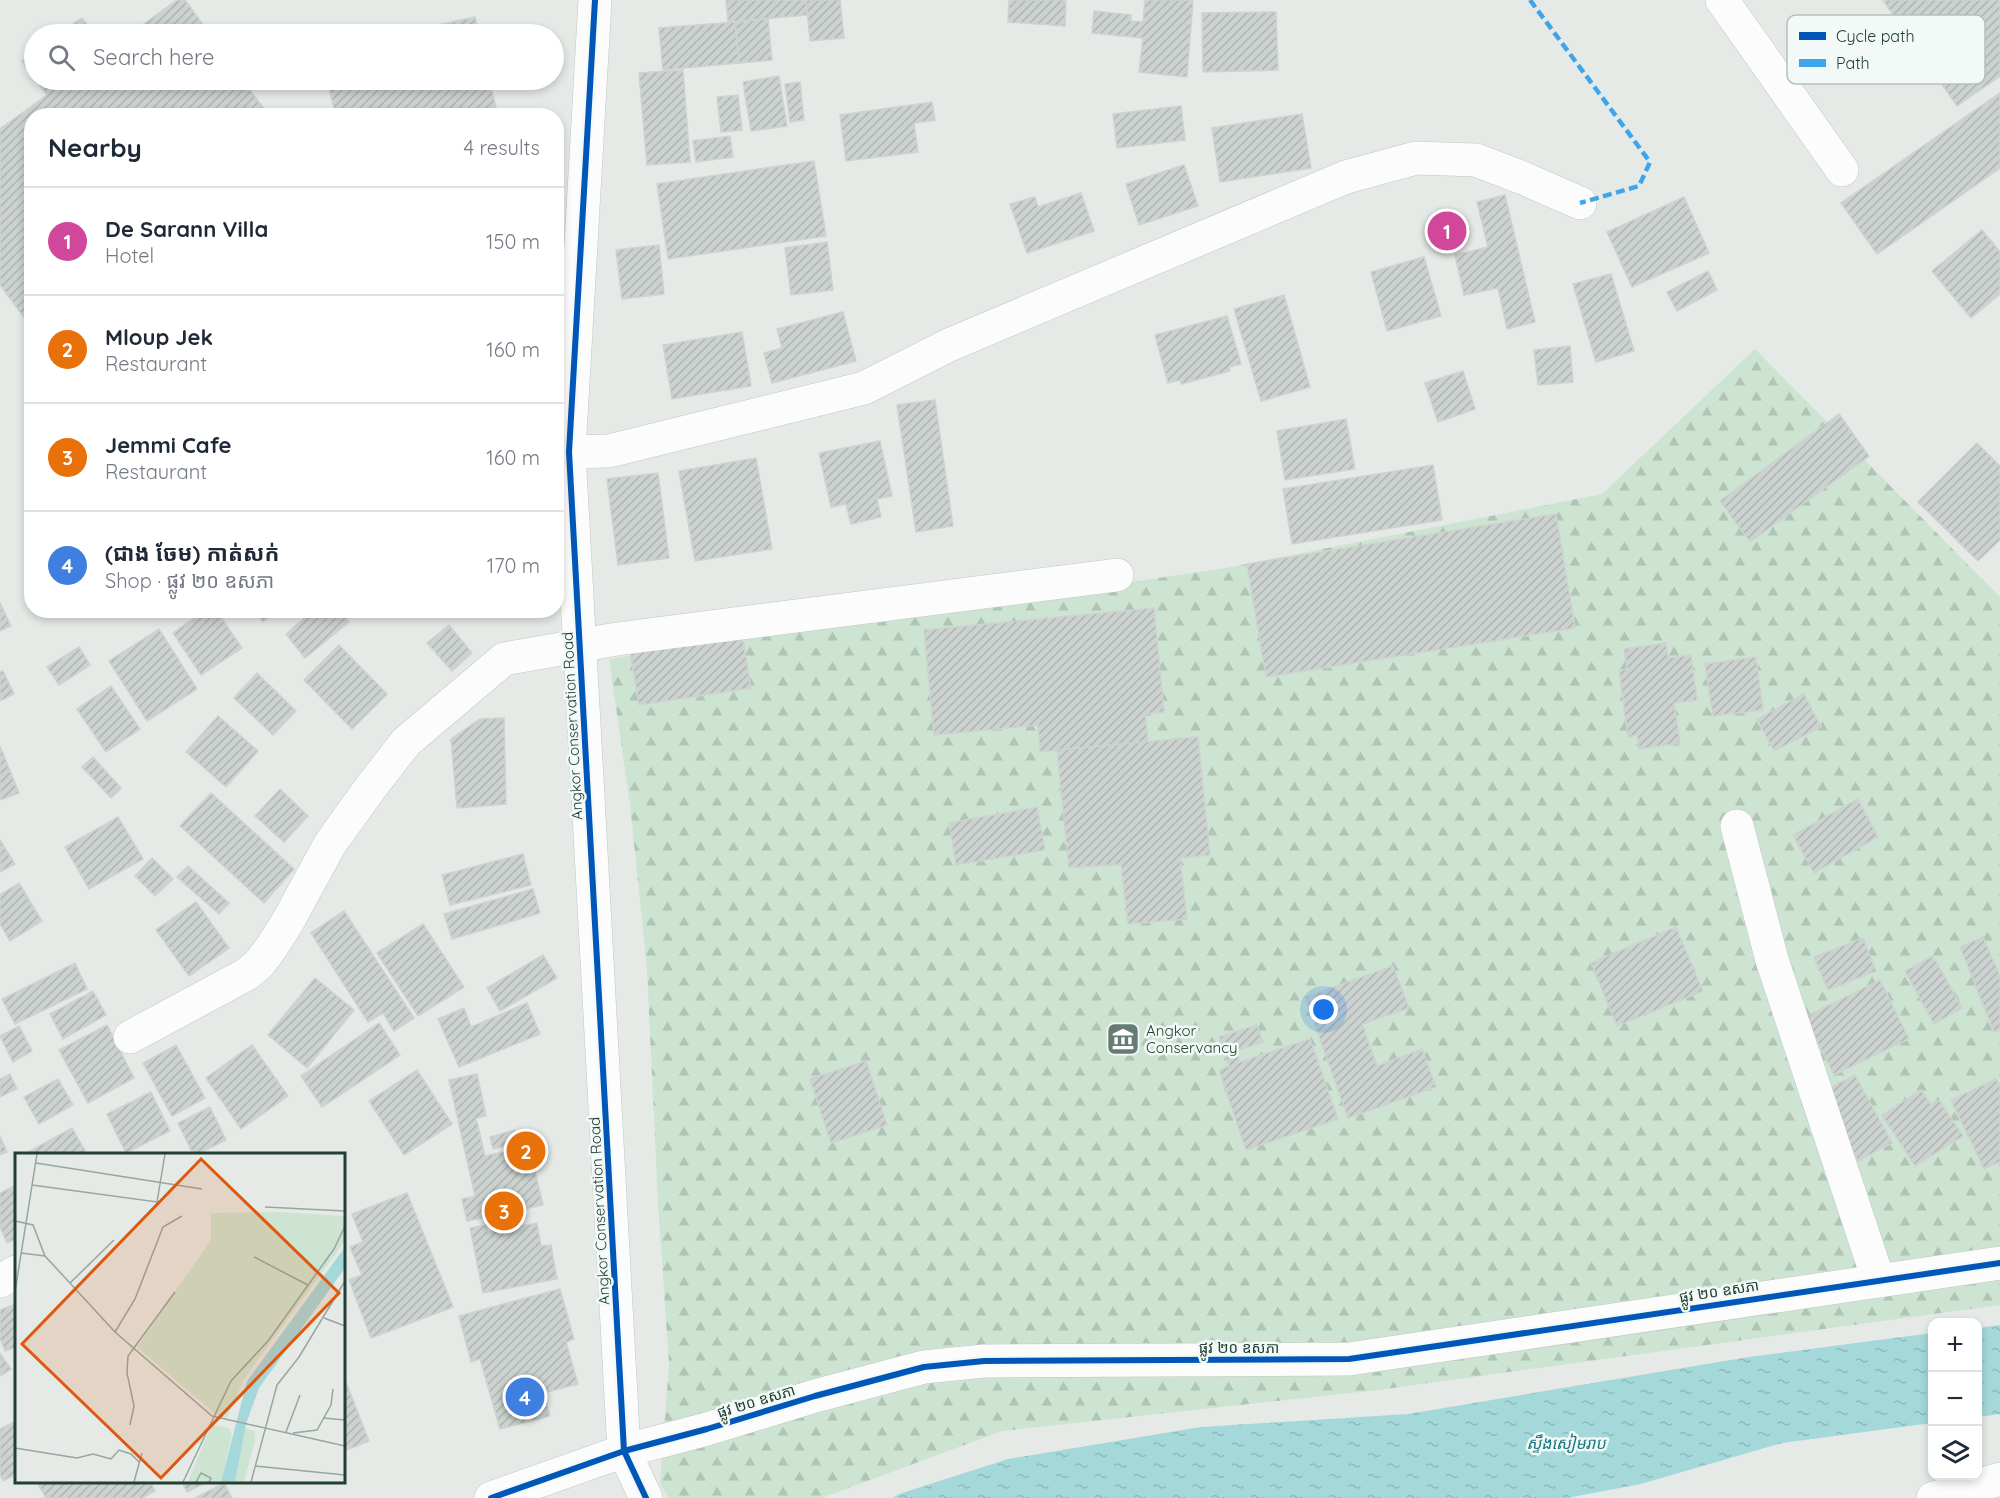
<!DOCTYPE html>
<meta charset="utf-8">
<style>
body{margin:0;font-family:Quicksand,"Noto Sans Khmer",sans-serif;background:#f2f2f3;color:#1f2937}
.controls{position:absolute;right:18px;bottom:18px;display:grid;overflow:hidden;border-radius:12px;box-shadow:0 3px 9px #0003}
.controls button{width:54px;height:54px;display:grid;place-items:center;padding:0;border:0;border-bottom:2px solid #e0e1e3;background:#fff;color:#1f2937;font:30px sans-serif}
.you{position:absolute;left:1324px;top:1010px;width:21px;height:21px;margin:-15px;border:4px solid #fff;border-radius:50%;background:#1a73e8;box-shadow:0 0 0 9px #1a73e833}
.badge{display:grid;place-items:center;width:39px;height:39px;border-radius:50%;background:#0b8043;color:#fff;font-size:20px;font-weight:700}
.pin{position:absolute;translate:-50% -50%;border:3px solid #fff;box-shadow:0 2px 6px #0006}
.list{margin:0;padding:0;list-style:none}
h2{display:flex;justify-content:space-between;align-items:center;height:78px;margin:0;padding:0 24px;font-size:26px}
h2 small{font-size:20px;font-weight:400;color:#747a83}
.list li{display:grid;grid-template-columns:39px 1fr auto;gap:18px;align-items:center;box-sizing:border-box;height:108px;padding:0 24px;border-top:2px solid #e0e1e3}
.list b{display:block;font-size:22px;white-space:nowrap}
.list p{margin:0;font-size:20px;white-space:nowrap;color:#747a83}
.list em{font-size:20px;font-style:normal;color:#747a83}
.icon{flex:none;width:33px;height:33px;fill:none;stroke:currentColor;stroke-width:2;stroke-linecap:round;stroke-linejoin:round}
.map{position:relative;flex:none;width:2000px;height:1498px;overflow:hidden}
.search{position:absolute;background:#fff;box-shadow:0 3px 9px #0003;left:24px;top:24px;width:540px;height:66px;display:flex;align-items:center;gap:15px;box-sizing:border-box;padding:0 21px;border-radius:33px;color:#747a83;font-size:22px}
.panel{position:absolute;background:#fff;box-shadow:0 3px 9px #0003;left:24px;top:108px;width:540px;height:510px;border-radius:24px}
.map>svg:first-child{display:block}
</style>
<div class="map">
<svg width="2000" height="1498" viewBox="0 0 2000 1498">
<defs>
<pattern id="forest-firs" width="22" height="20" patternUnits="userSpaceOnUse" patternTransform="scale(1.5)"><rect width="22" height="20" fill="#cde4d2"/><path d="M5 1l3.5 6h-7zM16 11l3.5 6h-7z" fill="#b0c5b5"/></pattern>
<pattern id="water-ripples" width="26" height="14" patternUnits="userSpaceOnUse" patternTransform="scale(1.5)"><rect width="26" height="14" fill="#a4d8da"/><path d="M2 4q2-2 4 0t4 0M15 11q2-2 4 0t4 0" fill="none" stroke="#8dbabc"/></pattern>
<pattern id="building-hatch" width="6" height="6" patternUnits="userSpaceOnUse" patternTransform="scale(1.5)"><rect width="6" height="6" fill="#ccd2cf"/><path d="M-1 1l2-2M0 6l6-6M5 7l2-2" fill="none" stroke="#afb5b2"/></pattern>
</defs>
<rect width="100%" height="100%" fill="#e5eae7"/>
<!-- forest -->
<path fill="url(#forest-firs)" d="M1755,349L2000,597V1305L1378,1390L1002,1431L822,1498H669L660,1483L669,1364L658,1203L647,969L630,804L609,659L1226,568L1602,494Z"/>
<!-- water -->
<g fill="url(#water-ripples)">
<path d="M2000,1325V1414L1978,1417V1328Z"/>
<path d="M1932,1333V1423L1782,1443L1641,1484L1567,1498H893L899,1494L1008,1459L1201,1427L1408,1414L1749,1357Z"/>
</g>
<!-- building -->
<g fill="url(#building-hatch)" stroke="#ced3d0" stroke-width="1.5">
<path d="M177,0H185L210,34H130Z"/>
<path d="M726,0H806L807,15L728,22Z"/>
<path d="M806,0H840L844,38L810,41Z"/>
<path d="M1009,0H1066L1065,26L1008,22Z"/>
<path d="M1145,0H1193L1187,77L1139,72L1143,38L1092,33L1094,11L1131,15V21L1143,22Z"/>
<path d="M1883,0H2000V76L1957,106Z"/>
<path d="M1276,12L1278,70L1203,72L1202,13Z"/>
<path d="M475,17L479,34H398Z"/>
<path d="M82,18L94,34H58Z"/>
<path d="M768,19L772,60L739,63L735,22Z"/>
<path d="M735,22L739,63L663,70L659,28Z"/>
<path d="M34,52V78L22,61Z"/>
<path d="M683,70L690,162L647,165L639,73Z"/>
<path d="M779,76L787,126L751,131L743,82Z"/>
<path d="M36,80H243L269,116H32V328L0,285V129L47,95Z"/>
<path d="M327,80H489L496,107L458,116H336Z"/>
<path d="M800,82L804,120L790,122L785,84Z"/>
<path d="M2000,93V168L1877,254L1841,203Z"/>
<path d="M738,95L742,130L721,132L717,97Z"/>
<path d="M932,102L935,120L914,123L918,152L846,161L840,115Z"/>
<path d="M1181,106L1185,140L1117,148L1113,114Z"/>
<path d="M1302,114L1311,168L1220,182L1212,128Z"/>
<path d="M730,136L733,157L696,162L693,141Z"/>
<path d="M814,161L826,236L668,259L657,184Z"/>
<path d="M1184,165L1198,206L1139,225L1126,184Z"/>
<path d="M1081,193L1094,231L1027,253L1010,204L1035,197L1038,207Z"/>
<path d="M1505,195L1535,322L1507,329L1498,288L1464,295L1455,255L1488,247L1477,202Z"/>
<path d="M1684,197L1709,253L1632,287L1607,232Z"/>
<path d="M1982,230L2000,252V294L1971,318L1932,271Z"/>
<path d="M827,242L833,290L791,295L785,248Z"/>
<path d="M659,245L664,294L622,299L616,250Z"/>
<path d="M1424,257L1441,316L1387,331L1371,272Z"/>
<path d="M1708,271L1717,290L1677,311L1667,292Z"/>
<path d="M1611,274L1634,351L1596,362L1573,284Z"/>
<path d="M1284,295L1310,387L1261,401L1234,309Z"/>
<path d="M843,312L856,361L772,383L764,353L782,348L777,329Z"/>
<path d="M1227,316L1241,364L1229,367L1230,371L1181,384L1180,380L1168,383L1155,335Z"/>
<path d="M742,332L751,386L672,399L663,345Z"/>
<path d="M1570,346L1573,382L1538,385L1534,350Z"/>
<path d="M1463,371L1475,409L1438,422L1425,383Z"/>
<path d="M935,400L953,526L916,532L897,405Z"/>
<path d="M1839,414L1869,456L1750,542L1720,501Z"/>
<path d="M1346,419L1355,469L1285,480L1277,431Z"/>
<path d="M880,441L892,496L877,499L881,517L851,524L846,504L831,507L819,453Z"/>
<path d="M1977,443L2000,466V540L1978,561L1918,502Z"/>
<path d="M756,458L772,549L695,561L679,471Z"/>
<path d="M1433,465L1442,520L1292,544L1283,489Z"/>
<path d="M658,473L669,558L618,565L607,479Z"/>
<path d="M1556,514L1575,628L1266,677L1247,564Z"/>
<path d="M0,603L11,626L0,631Z"/>
<path d="M1154,608L1164,712L1145,714L1148,742L1040,752L1038,725L934,735L924,630Z"/>
<path d="M206,610H216L242,648L201,675L173,633Z"/>
<path d="M254,610H277L263,622Z"/>
<path d="M314,610H340L349,622L305,658L286,634Z"/>
<path d="M449,625L472,653L452,671L427,643Z"/>
<path d="M159,629L197,689L147,721L109,661Z"/>
<path d="M742,634L751,688L639,705L630,651Z"/>
<path d="M1666,643L1668,658L1691,655L1697,700L1674,703L1680,743L1639,749L1637,735L1628,737L1619,670L1627,669L1624,649Z"/>
<path d="M339,645L387,694L352,729L304,680Z"/>
<path d="M79,647L90,665L59,685L47,667Z"/>
<path d="M1756,657L1763,710L1713,716L1705,664Z"/>
<path d="M3,671L14,694L0,701V672Z"/>
<path d="M257,673L296,711L273,735L234,698Z"/>
<path d="M111,686L140,729L106,752L77,709Z"/>
<path d="M1804,694L1821,727L1774,751L1757,719Z"/>
<path d="M218,716L258,751L226,787L186,752Z"/>
<path d="M504,718L506,804L457,808L451,739L480,719Z"/>
<path d="M1198,737L1210,855L1180,858L1187,919L1128,924L1121,864L1069,868L1057,750Z"/>
<path d="M0,746L19,793L0,800Z"/>
<path d="M93,757L121,788L111,798L82,767Z"/>
<path d="M280,789L308,816L284,842L255,816Z"/>
<path d="M211,793L294,869L264,903L180,826Z"/>
<path d="M1858,799L1878,837L1814,873L1793,835Z"/>
<path d="M1037,807L1045,850L956,865L949,823Z"/>
<path d="M118,817L143,859L89,889L65,847Z"/>
<path d="M0,840L15,864L0,872Z"/>
<path d="M523,854L531,885L450,905L442,875Z"/>
<path d="M152,858L173,879L155,896L135,876Z"/>
<path d="M188,866L229,903L219,914L177,877Z"/>
<path d="M19,883L42,921L10,941L0,924V895Z"/>
<path d="M533,889L540,913L452,939L444,914Z"/>
<path d="M196,902L229,948L189,976L156,930Z"/>
<path d="M344,911L414,1018L394,1031L383,1013L368,1022L311,933Z"/>
<path d="M423,924L464,987L418,1016L377,953Z"/>
<path d="M1676,927L1703,991L1617,1026L1591,963Z"/>
<path d="M1983,937L2000,976V1030L1994,1032L1960,947Z"/>
<path d="M1863,938L1876,971L1828,990L1814,957Z"/>
<path d="M543,955L557,978L500,1011L487,988Z"/>
<path d="M1933,956L1962,1008L1934,1024L1905,971Z"/>
<path d="M75,963L87,989L15,1024L2,999Z"/>
<path d="M1393,966L1409,1008L1362,1024L1377,1066L1422,1049L1436,1087L1348,1118L1305,997Z"/>
<path d="M315,978L354,1010L307,1068L268,1035Z"/>
<path d="M1880,980L1909,1039L1834,1075L1805,1017Z"/>
<path d="M93,991L106,1015L63,1039L50,1014Z"/>
<path d="M527,1003L540,1034L459,1067L438,1019L464,1008L471,1027Z"/>
<path d="M379,1023L400,1055L322,1107L301,1076Z"/>
<path d="M107,1025L134,1078L88,1103L59,1050Z"/>
<path d="M1257,1025L1263,1042L1236,1051L1240,1062L1310,1039L1338,1119L1246,1150L1219,1070L1229,1066L1219,1037Z"/>
<path d="M19,1026L32,1051L13,1062L0,1036Z"/>
<path d="M176,1045L205,1098L172,1116L143,1063Z"/>
<path d="M252,1045L288,1096L241,1129L206,1078Z"/>
<path d="M866,1061L887,1125L831,1143L810,1079Z"/>
<path d="M417,1070L452,1124L404,1155L369,1101Z"/>
<path d="M10,1074L17,1089L0,1097V1079Z"/>
<path d="M477,1074L486,1116L476,1118L485,1156L529,1146L543,1205L467,1221L462,1199L475,1196L449,1080Z"/>
<path d="M1855,1075L1892,1143L1858,1161L1821,1092Z"/>
<path d="M58,1079L73,1105L39,1124L24,1097Z"/>
<path d="M1996,1079L2000,1086V1162L1984,1169L1951,1100Z"/>
<path d="M1921,1090L1931,1105L1939,1100L1963,1136L1915,1166L1882,1115Z"/>
<path d="M151,1092L170,1131L126,1153L107,1114Z"/>
<path d="M210,1107L226,1140L198,1154H193L178,1123Z"/>
<path d="M72,1128L87,1154H29L28,1152Z"/>
<path d="M515,1130L518,1143L493,1149L490,1137Z"/>
<path d="M0,1136L7,1152L0,1155Z"/>
<path d="M16,1185V1239L7,1243L0,1227V1193Z"/>
<path d="M407,1193L453,1307L371,1338L349,1280L362,1275L350,1247L363,1242L352,1214Z"/>
<path d="M537,1223L541,1246L551,1245L557,1279L483,1293L470,1228L486,1225L488,1232Z"/>
<path d="M560,1289L574,1339L566,1342L578,1384L543,1393L550,1416L500,1429L480,1359L471,1362L459,1316Z"/>
<path d="M16,1304V1347L5,1351L0,1338V1310Z"/>
<path d="M0,1353L11,1369L0,1376Z"/>
<path d="M344,1377L369,1441L344,1451Z"/>
<path d="M16,1421V1474L3,1481L0,1474V1429Z"/>
<path d="M37,1482H151L155,1491L142,1498H46Z"/>
<path d="M182,1482H207L187,1492Z"/>
<path d="M224,1483L232,1498H195Z"/>
</g>
<g fill="none" stroke-linecap="round" stroke-linejoin="round">
<!-- minor casing -->
<g stroke="#c2c7c4" stroke-width="34">
<g id="minor">
<path d="M595,0L569,452L624,1451L646,1498"/>
<path d="M1722,0L1842,170"/>
<path d="M569,452L609,451L864,388L949,345L1346,177L1416,158L1476,160L1523,178L1580,203"/>
<path d="M1737,826L1772,960L1878,1279"/>
<path d="M130,1037L247,974L259,964L271,948L287,923L330,844L371,787L406,742L504,659L617,639L1117,575"/>
<path d="M0,1281L16,1272"/>
<path d="M491,1498L624,1451L707,1429L815,1396L924,1367L984,1361L1349,1359L2000,1263"/>
<path d="M1933,1498L2000,1479"/>
</g>
</g>
<!-- minor -->
<use href="#minor" stroke="#fbfcfb" stroke-width="33"/>
<!-- quiet -->
<path stroke="#3ea4eb" stroke-width="4.5" stroke-dasharray="9 4.5" stroke-linecap="butt" d="M1530,0L1650,162L1639,186L1580,203"/>
<!-- cycleway casing -->
<g stroke="#f3f9f6" stroke-width="10">
<g id="cycleway">
<path d="M595,0L569,452L624,1451L646,1498"/>
<path d="M491,1498L624,1451L707,1429L815,1396L924,1367L984,1361L1349,1359L2000,1263"/>
</g>
</g>
<!-- cycleway -->
<use href="#cycleway" stroke="#0057b8" stroke-width="6"/>
</g>
<!-- icons -->
<defs>
<g id="museum-square" transform="scale(1.725)"><rect x="-9" y="-9" width="18" height="18" rx="4" fill="#667b73" stroke="#f3f9f6"/><path d="M0-6L6-3V-2H-6V-3ZM-5-1h2V3h-2ZM-1-1h2V3h-2ZM3-1h2V3H3ZM-6 4H6V6H-6Z" fill="#fff"/></g>
</defs>
<g fill-rule="evenodd">
<use href="#museum-square" x="1123" y="1039"/>
</g>
<g text-anchor="middle" dominant-baseline="central" stroke-width="5" stroke-linejoin="round" paint-order="stroke">
<!-- street labels -->
<g font-size="15" fill="#213f34" stroke="#f3f9f6">
<text transform="translate(572 726) rotate(-93)">Angkor Conservation Road</text>
<text transform="translate(599 1211) rotate(-93)">Angkor Conservation Road</text>
<text transform="translate(1719 1291) rotate(-9)">ផ្លូវ ២០ ឧសភា</text>
<text x="1239" y="1347">ផ្លូវ ២០ ឧសភា</text>
<text transform="translate(756 1401) rotate(-17)">ផ្លូវ ២០ ឧសភា</text>
</g>
<!-- poi labels -->
<g font-size="15" fill="#213f34" stroke="#f3f9f6" text-anchor="start">
<text x="1146" y="1030">Angkor<tspan x="1146" dy="17">Conservancy</tspan></text>
</g>
<!-- water labels -->
<g font-size="16" font-style="italic" fill="#18787e" stroke="#f3f9f6">
<text x="1566" y="1443">ស្ទឹងសៀមរាប</text>
</g>
</g>
<!-- overview -->
<g transform="translate(15 1153)">
<rect width="330" height="330" fill="#e5eae7"/>
<path d="M266,59L330,63V88L229,226L212,265L203,263L122,194L196,87V60Z" fill="#cde4d2"/>
<path d="M196,272L214,275L217,281L206,329H173ZM230,275L239,278L240,287L229,329H220Z" fill="#cde4d2"/>
<path d="M330,94V115L244,235L231,271L220,329H206L232,228Z" fill="#a4d8da"/>
<path fill="none" stroke="#97a69f" stroke-width="1.5" d="M21,10L187,36M17,32L142,49L150,1M250,54L330,58M0,68L18,72L30,103L100,179L197,263L330,293M6,100L30,103M239,104L293,132M55,130L99,87M0,139L22,1M309,165L330,173M100,179L120,146L148,74L167,63M308,265L330,267M115,272L119,253L112,220L113,203L160,139M271,279L285,242M278,280L302,277L316,252L318,236M0,295L62,305L78,301L96,306L104,297L116,301L124,309M240,313L330,322M119,329L127,300M168,329L216,228L253,188L319,96L330,73M181,329L186,320L196,325L194,329M236,329L262,232L284,204L330,128"/>
<path fill="#de580e" fill-opacity="0.15" stroke="#de580e" stroke-width="3" d="M186,6L324,140L146,325L7,191Z"/>
<rect width="330" height="330" fill="none" stroke="#213f34" stroke-width="3"/>
</g>
<!-- legend -->
<rect x="1787" y="15" width="198" height="69" rx="9" fill="#f3f9f6" stroke="#b4c1bc" stroke-width="1.5"/>
<rect x="1799" y="32" width="27" height="8" fill="#0057b8"/>
<rect x="1799" y="59" width="27" height="8" fill="#3ea4eb"/>
<g font-size="16" fill="#213f34">
<text x="1836" y="42">Cycle path</text>
<text x="1836" y="69">Path</text>
</g>
</svg>
<div class="controls">
<button>+</button>
<button>−</button>
<button><svg class="icon" aria-label="layers" viewBox="0 0 24 24"><path d="M12 4l9 5-9 5-9-5zM3 14l9 5 9-5"/></svg></button>
</div>
<div class="you"></div>
<div class="pin badge" style="left:1447px;top:231px;background:#d1479c">1</div>
<div class="pin badge" style="left:526px;top:1151px;background:#e8710a">2</div>
<div class="pin badge" style="left:504px;top:1211px;background:#e8710a">3</div>
<div class="pin badge" style="left:525px;top:1397px;background:#3f7fe0">4</div>
<div class="search"><svg class="icon" aria-label="search" viewBox="0 0 24 24"><circle cx="10" cy="10" r="6"/><path d="M15 15l6 6"/></svg>Search here</div>
<section class="panel">
<h2>Nearby<small>4 results</small></h2>
<ul class="list">
<li><span class="badge" style="background:#d1479c">1</span><div><b>De Sarann Villa</b><p>Hotel</p></div><em>150 m</em></li>
<li><span class="badge" style="background:#e8710a">2</span><div><b>Mloup Jek</b><p>Restaurant</p></div><em>160 m</em></li>
<li><span class="badge" style="background:#e8710a">3</span><div><b>Jemmi Cafe</b><p>Restaurant</p></div><em>160 m</em></li>
<li><span class="badge" style="background:#3f7fe0">4</span><div><b>(ជាង ចែម) កាត់សក់</b><p>Shop · ផ្លូវ ២០ ឧសភា</p></div><em>170 m</em></li>
</ul>
</section>
</div>
